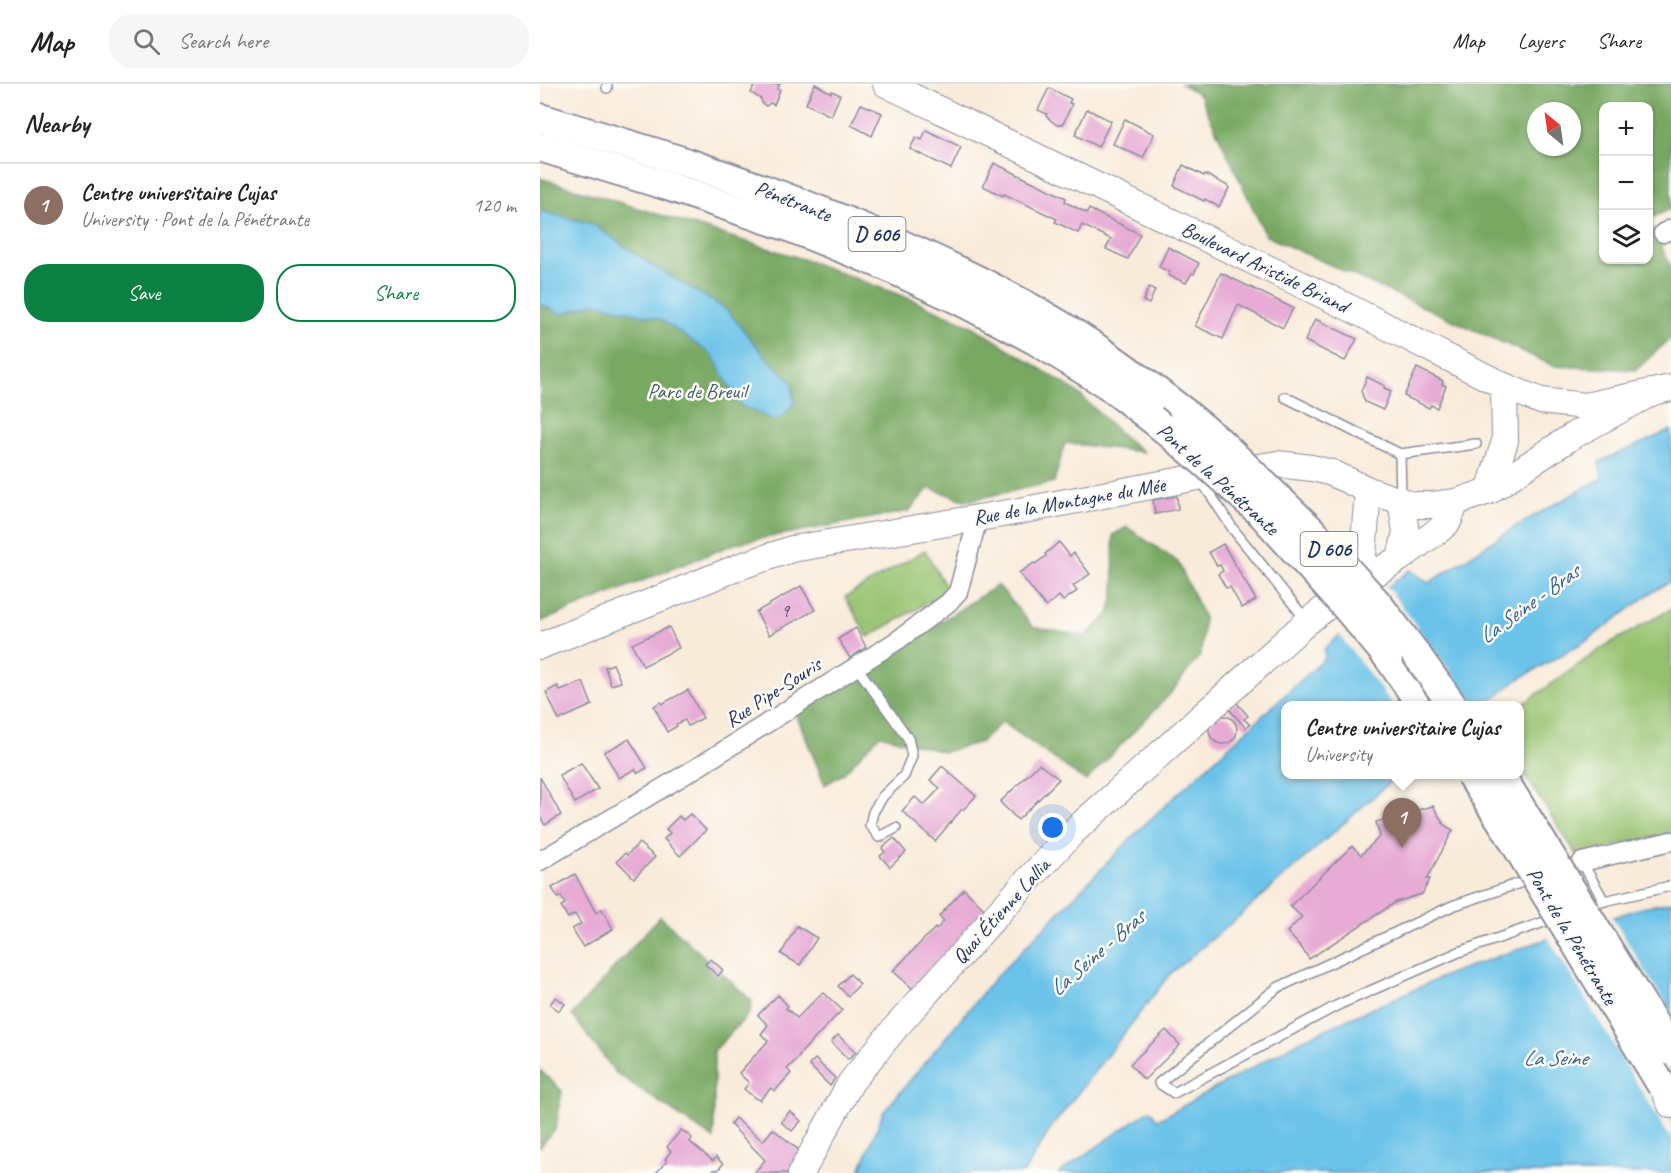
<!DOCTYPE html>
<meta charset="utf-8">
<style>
body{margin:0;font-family:Caveat,sans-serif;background:#f6f6f6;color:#222}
.controls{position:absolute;right:18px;top:18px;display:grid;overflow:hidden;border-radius:12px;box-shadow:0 2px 4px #0004}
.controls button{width:54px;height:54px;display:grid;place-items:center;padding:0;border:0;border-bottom:2px solid #e0e0e0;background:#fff;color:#222;font:30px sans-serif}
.compass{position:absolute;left:987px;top:18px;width:54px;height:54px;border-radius:50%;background:#fff;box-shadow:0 2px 4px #0004;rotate:331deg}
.you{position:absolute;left:513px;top:744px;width:21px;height:21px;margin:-15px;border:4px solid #fff;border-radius:50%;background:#1a73e8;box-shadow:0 0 0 9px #1a73e833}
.badge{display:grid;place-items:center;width:39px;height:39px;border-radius:50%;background:#0b8043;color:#fff;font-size:20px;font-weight:700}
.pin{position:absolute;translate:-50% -50px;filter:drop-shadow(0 2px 3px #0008)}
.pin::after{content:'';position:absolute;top:32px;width:21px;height:18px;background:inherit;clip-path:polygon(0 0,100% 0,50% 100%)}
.popup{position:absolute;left:741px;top:617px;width:243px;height:78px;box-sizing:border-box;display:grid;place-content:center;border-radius:12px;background:#fff;filter:drop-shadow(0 2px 4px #0005);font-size:20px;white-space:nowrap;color:#767676}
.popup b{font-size:22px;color:#222}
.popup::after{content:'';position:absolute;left:50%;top:100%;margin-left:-12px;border:12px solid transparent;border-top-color:#fff}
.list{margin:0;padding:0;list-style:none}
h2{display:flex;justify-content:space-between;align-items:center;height:78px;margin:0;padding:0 24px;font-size:26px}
h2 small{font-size:20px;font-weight:400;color:#767676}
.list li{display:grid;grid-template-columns:39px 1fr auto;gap:18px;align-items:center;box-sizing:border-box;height:84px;padding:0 24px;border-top:2px solid #e0e0e0}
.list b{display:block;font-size:22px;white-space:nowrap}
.list p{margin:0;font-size:20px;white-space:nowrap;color:#767676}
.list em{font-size:20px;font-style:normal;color:#767676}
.actions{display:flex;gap:12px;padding:18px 24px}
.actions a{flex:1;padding:14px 0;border:2px solid #0b8043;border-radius:24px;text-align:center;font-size:21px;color:#0b8043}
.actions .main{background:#0b8043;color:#fff}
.icon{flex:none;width:33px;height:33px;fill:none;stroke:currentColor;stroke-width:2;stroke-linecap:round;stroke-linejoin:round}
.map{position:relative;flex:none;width:1131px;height:1089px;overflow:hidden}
header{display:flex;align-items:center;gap:36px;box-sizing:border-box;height:84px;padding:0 30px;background:#fff;border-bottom:2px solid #e0e0e0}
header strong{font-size:28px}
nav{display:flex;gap:33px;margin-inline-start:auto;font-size:21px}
.search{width:420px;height:54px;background:#f6f6f6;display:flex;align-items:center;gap:15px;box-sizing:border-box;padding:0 21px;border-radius:24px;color:#767676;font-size:22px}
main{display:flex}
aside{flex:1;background:#fff}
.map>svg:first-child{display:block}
</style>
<header>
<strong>Map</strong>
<div class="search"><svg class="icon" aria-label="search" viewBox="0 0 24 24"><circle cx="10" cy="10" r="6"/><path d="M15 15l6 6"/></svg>Search here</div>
<nav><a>Map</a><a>Layers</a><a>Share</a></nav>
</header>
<main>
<aside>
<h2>Nearby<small></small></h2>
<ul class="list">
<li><span class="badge" style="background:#8d6e63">1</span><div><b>Centre universitaire Cujas</b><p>University · Pont de la Pénétrante</p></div><em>120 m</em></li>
</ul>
<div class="actions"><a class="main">Save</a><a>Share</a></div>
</aside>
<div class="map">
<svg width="1131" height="1089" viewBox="0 0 1131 1089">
<rect width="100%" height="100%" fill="#fdfcf7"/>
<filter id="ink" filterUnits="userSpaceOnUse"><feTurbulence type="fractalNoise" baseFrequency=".0167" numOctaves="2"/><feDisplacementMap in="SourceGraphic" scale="12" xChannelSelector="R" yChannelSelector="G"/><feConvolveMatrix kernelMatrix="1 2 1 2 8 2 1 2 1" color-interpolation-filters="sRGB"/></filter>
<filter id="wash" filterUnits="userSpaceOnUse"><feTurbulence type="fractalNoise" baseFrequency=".008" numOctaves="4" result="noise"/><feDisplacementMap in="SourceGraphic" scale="24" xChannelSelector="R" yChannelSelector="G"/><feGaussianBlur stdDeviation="1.35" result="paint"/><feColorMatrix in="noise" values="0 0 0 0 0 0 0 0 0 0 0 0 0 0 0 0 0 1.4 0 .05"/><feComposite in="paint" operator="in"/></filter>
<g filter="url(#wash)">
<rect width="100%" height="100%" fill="#f9ebda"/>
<!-- green -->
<g fill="#96c270" stroke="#587867" stroke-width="1.5">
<path d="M385,466L408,507L328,553L305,513Z"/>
<path d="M1131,525V749L1037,771L979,683V623L1065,562Z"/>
</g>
<!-- forest -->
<g fill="#78a862" stroke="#4a6c60" stroke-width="1.5" fill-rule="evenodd">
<path d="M641,0H1131V125L1109,135L1108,22H1064V176H1108L1109,137L1131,183V254L1096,286L1014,282L726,152L659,10ZM996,27H1032V63H996Z"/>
<path d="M0,94L266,176L373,216L434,243L536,307L582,351L603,368L525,359L514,398L427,417L389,404L369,427L197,459L0,538Z"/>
<path d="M587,443L638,478L664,534L661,570L631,609L546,697L462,638L441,658L404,668L340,651L303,690L285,701L256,630L458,501L493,543L545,552L569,530L574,509L573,451Z"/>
<path d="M120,832L212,917L210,929L174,967V1055L76,989L32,931Z"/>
<path d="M0,986L22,1007L16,1044L0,1063Z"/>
</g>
<!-- water -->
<g fill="#6cc3e9" stroke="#4479a4" stroke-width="1.5">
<path d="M0,127L52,140L115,183L186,225L224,271L252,298L254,320L237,337L200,321L172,271L120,235L55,219L21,230L0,220Z"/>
<path d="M1131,346V497L1111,509L1049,555L979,595L945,621L745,622V690L858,691L701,831L630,890L511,1044L484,1089H319L343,1029L454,895L605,740L785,574L784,565L808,544L821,523L870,486L889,499L978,441L1062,394L1059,378Z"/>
<path d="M1131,818V1089H519L610,1026L618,1036L762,956L911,889L1004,856L1104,823Z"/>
</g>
<!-- pier -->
<g fill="#f9ebda">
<path d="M845,501L852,509L935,621H853L798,549L806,542L819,521Z"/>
<path d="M1071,831L1131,929V1055L1007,852Z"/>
</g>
<g id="blocks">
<!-- building -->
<g fill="#e7abd6">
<path d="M215,0H240L237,5L240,6L234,21L230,19L226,22L222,19L221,15L211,9Z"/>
<path d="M275,0L291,9L292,7L300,11L291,32L266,20Z"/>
<path d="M509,4L531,15L529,19L532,20L523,40L517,41L514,39L506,32L507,30L498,26Z"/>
<path d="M321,20L342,29L332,52L311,41Z"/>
<path d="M547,25L571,37L558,63L535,51Z"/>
<path d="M585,35L614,50L603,74L573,60Z"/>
<path d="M386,46L421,63L411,85L370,65L376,53L382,56Z"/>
<path d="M454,79L526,114L525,118L547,129L549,125L600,150L588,175L566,165L571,155L542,141L538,149L515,138L517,135L464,110L463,112L443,102Z"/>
<path d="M643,81L664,92L665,90L688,102L689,104L679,123L665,115L664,117L634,102Z"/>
<path d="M628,163L659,179L654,190L652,189L646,199L628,191L630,188L619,183Z"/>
<path d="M681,189L753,224L743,244L698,221L683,255L655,242Z"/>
<path d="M609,203L615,206L609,220L603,217Z"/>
<path d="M775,235L817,255L805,277L765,257Z"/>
<path d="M877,284L903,297L902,300L906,302L897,324L891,321L889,324L864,312Z"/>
<path d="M827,293L845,302L844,304L851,307L843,326L825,318L821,307Z"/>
<path d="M637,412L638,425L615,430L613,416Z"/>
<path d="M519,458L530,472L534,469L550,490L533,502L537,507L523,517L519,512L506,523L479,489L494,479L495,480L506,472L505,470Z"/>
<path d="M683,460L716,516L702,524L690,503L686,504L678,490L683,487L680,481L677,482L669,468Z"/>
<path d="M261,502L275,526L229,551L216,528Z"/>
<path d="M129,543L139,564L103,582L92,560Z"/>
<path d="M316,544L326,563L310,574L298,555Z"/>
<path d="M73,580L81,598L71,601L65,583Z"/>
<path d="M43,598L52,621L19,636L6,608L18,602L20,607Z"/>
<path d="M148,606L163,634L148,642L145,636L136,640L137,642L127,648L114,622L121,618L122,620Z"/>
<path d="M696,618L708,632L704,635L710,641L706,644L688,624Z"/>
<circle cx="683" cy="646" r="14"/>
<path d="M89,655L107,684L98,689L95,685L79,694L64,668Z"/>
<path d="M41,679L58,705L35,719L19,691Z"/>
<path d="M499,680L519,695L478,736L460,718Z"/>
<path d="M402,682L436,712L423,726L422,725L395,757L362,727L375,713L384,721L400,704L390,696Z"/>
<path d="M0,693L21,731L5,741L0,733Z"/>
<path d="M893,722L904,741L913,746L887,795H890L882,810L856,818L769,875L761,863L747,848L762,833L750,822L812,762L821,771L840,752L836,738L865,730L867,725L871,728Z"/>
<path d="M150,730L166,746L140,772L124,755L130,749L126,745L139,732L143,736Z"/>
<path d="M354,754L366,768L350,783L340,772L345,768L342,764Z"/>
<path d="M99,759L115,773L94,794L77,777L85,769L87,771Z"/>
<path d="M35,790L56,829L62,825L73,845L43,863L32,845L41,840L35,830L28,834L21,822L25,820L21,812L18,814L12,804Z"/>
<path d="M424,805L445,826L373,905L353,887L395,844L396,846L404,837L399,832Z"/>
<path d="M257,842L277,854L260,881L241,870Z"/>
<path d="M171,875L183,886L178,892L165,880Z"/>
<path d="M310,890L320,900L308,912L298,902Z"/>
<path d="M283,908L302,926L259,971L260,972L247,985L251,989L235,1007L231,1004L220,1016L215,1014L204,1005L209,999L199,989L228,957L221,950L228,941L218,931L238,911L248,922L246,924L257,934Z"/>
<path d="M16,913L25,920L19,927L10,920Z"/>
<path d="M626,946L640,961L604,996L590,980Z"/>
<path d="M298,951L316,968L308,975L291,958Z"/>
<path d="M275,975L295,994L290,1002L269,981Z"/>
<path d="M250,1027L261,1037L252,1047L241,1038Z"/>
<path d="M195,1034L223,1057L233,1045L260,1067L253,1082L248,1089H214L225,1076L190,1040Z"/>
<path d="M141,1046L152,1054L150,1058L173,1077L176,1073L183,1080L177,1087L175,1085L171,1089H116L127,1077L125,1075L131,1067L127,1063Z"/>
</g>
</g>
</g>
<g filter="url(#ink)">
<use href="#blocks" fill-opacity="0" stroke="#8a8d9c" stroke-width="1.5"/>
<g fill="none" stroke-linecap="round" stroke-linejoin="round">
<!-- lane casing -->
<g stroke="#8a8d9c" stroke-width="12">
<g id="lane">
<path d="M67,0V4"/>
<path d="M745,313L860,370L936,360"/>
<path d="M860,370L861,415"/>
<path d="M660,395L693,445L767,537"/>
<path d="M316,582L368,654L372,672L364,692L343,712L333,728L330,741L339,753L356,744"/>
<path d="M1042,778L1064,817L919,868L798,921L634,1009L619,999L737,904L912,822Z"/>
<path d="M1064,817L1131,802"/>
</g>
</g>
<!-- street casing -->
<g stroke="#8a8d9c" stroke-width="21">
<g id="street">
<path d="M1123,149L1131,145"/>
<path d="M0,777L161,681L358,556L408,519L418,508L438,434"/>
<path d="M1042,778L1131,757"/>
</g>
</g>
<!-- secondary casing -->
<g stroke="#8a8d9c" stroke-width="28">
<g id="secondary">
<path d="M346,0L812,225L964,302L1001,317L1045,322L1131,304"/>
<path d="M949,407L965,357L964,302"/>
<path d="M860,474L866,448L861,417"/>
<path d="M810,505L823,472L828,406"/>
<path d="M0,562L204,481L252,465L474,428L658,393L737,380L772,384L792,389L828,406L872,421H892L916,418L949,407L1034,351L1113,308"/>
<path d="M1122,1002L1131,1021"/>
<path d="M261,1089L311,998L356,943L488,796L534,747L767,538L810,505L860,474L899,446L908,438L916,418"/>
</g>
</g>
<!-- primary casing -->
<g stroke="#8a8d9c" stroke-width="32">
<g id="primary">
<path d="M0,34C49,49 99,63 148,79C268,119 387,166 498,228C550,257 597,292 644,328"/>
<path d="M0,63L128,102L249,143L346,182L421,217L495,256L568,301L612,335"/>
<path d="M848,573L882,622"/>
</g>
</g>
<!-- lane -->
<use href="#lane" stroke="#fff" stroke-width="9"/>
<!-- street -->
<use href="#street" stroke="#fff" stroke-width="18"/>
<!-- secondary -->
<use href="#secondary" stroke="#fff" stroke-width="26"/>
<!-- primary -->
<use href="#primary" stroke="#fff" stroke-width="28"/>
<!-- primary-bridge casing -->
<g stroke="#8a8d9c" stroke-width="32" stroke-linecap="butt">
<g id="primary-bridge">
<path d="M644,328L678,356L772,447L838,520L876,570L913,622"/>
<path d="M612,335L658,373L721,429L805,522L848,573"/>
<path d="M930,690L964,741L1122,1002"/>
<path d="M960,690L1131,967"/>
</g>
</g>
<!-- primary-bridge -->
<use href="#primary-bridge" stroke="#fff" stroke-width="28"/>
</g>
</g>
<g text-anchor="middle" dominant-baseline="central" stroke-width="5" stroke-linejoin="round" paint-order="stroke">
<!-- number labels -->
<g font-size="18" fill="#4e4e7c">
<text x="245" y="527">9</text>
</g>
<!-- shield labels -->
<g fill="#fdfcf7" stroke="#5f6c8c" stroke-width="1.5">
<rect x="308.5" y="133" width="57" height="34" rx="4.5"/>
<rect x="760.5" y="448" width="57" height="34" rx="4.5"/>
</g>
<g font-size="20" font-weight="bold" fill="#1b2f5e">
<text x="337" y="150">D 606</text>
<text x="789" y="465">D 606</text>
</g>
<!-- street labels -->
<g font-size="21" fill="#1b2f5e" stroke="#fdfcf7">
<text transform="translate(253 117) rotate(21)">Pénétrante</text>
<text transform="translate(725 183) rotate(26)">Boulevard Aristide Briand</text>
<text transform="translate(678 395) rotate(42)">Pont de la Pénétrante</text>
<text transform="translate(529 417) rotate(-10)">Rue de la Montagne du Mée</text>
<text transform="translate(233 608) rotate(-33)">Rue Pipe-Souris</text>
<text transform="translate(461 827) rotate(-48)">Quai Étienne Lallia</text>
<text transform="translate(1032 852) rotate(59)">Pont de la Pénétrante</text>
</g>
<!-- park labels -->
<g font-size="21" fill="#405b63" stroke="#fdfcf7">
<text x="157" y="307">Parc de Breuil</text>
</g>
<!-- water labels -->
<g font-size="22" font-style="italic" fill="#335b88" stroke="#fdfcf7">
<text transform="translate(989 520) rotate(-36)">La Seine - Bras</text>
<text transform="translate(557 869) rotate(-41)">La Seine - Bras</text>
<text x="1015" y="974">La Seine</text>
</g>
</g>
</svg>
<div class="controls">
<button>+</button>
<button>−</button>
<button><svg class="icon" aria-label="layers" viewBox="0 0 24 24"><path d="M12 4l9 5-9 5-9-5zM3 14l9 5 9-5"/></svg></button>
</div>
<svg class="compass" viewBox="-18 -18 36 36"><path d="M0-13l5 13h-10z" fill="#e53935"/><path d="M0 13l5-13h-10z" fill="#767676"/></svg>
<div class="you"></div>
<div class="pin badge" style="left:862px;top:764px;background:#8d6e63">1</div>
<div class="popup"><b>Centre universitaire Cujas</b>University</div>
</div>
</main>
